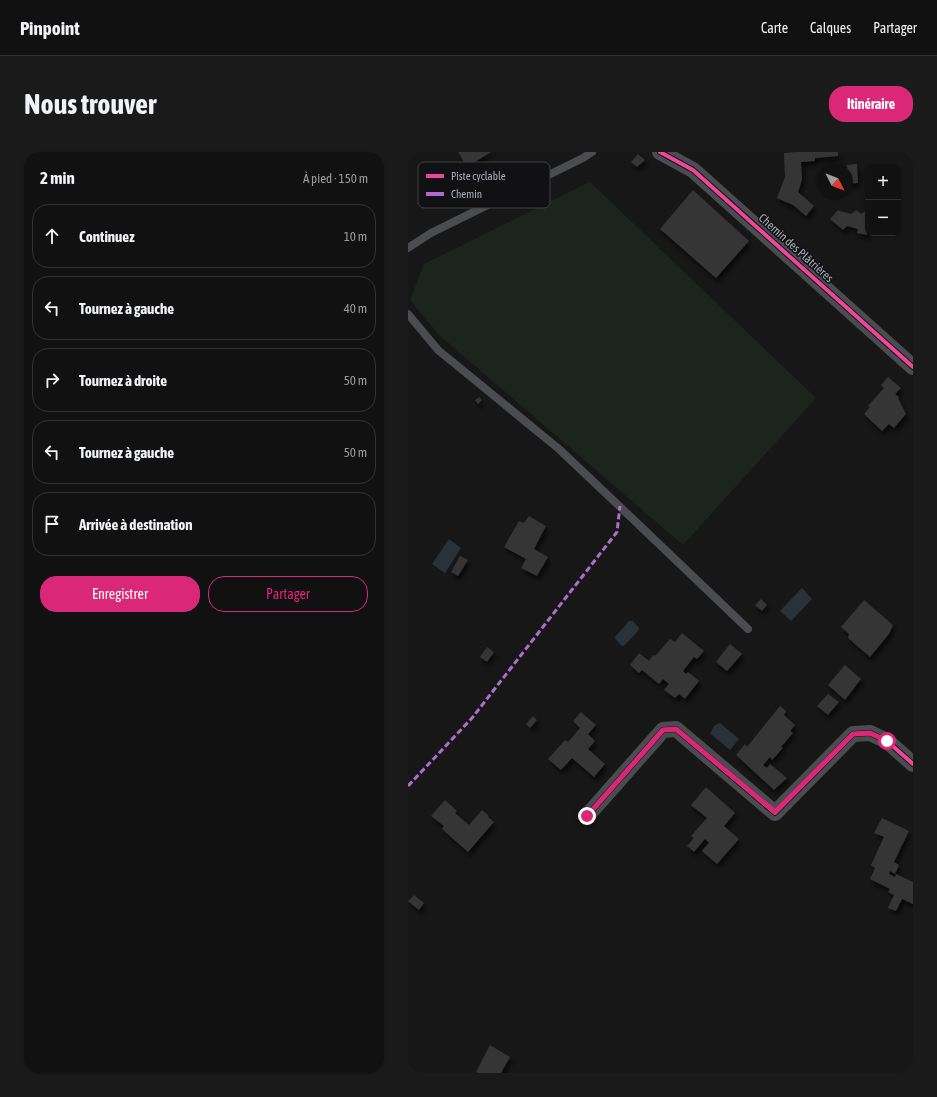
<!DOCTYPE html>
<html lang="fr">
<meta charset="utf-8">
<style>
body{margin:0;font-family:"Asap Condensed",sans-serif;background:#1a1a1a;color:#f1f3f6}
.controls{position:absolute;right:12px;top:12px;display:grid;overflow:hidden;border-radius:8px;box-shadow:0 1px 3px #0004}
.controls button{width:36px;height:36px;display:grid;place-items:center;padding:0;border:0;border-bottom:1px solid #303131;background:#111;color:#f1f3f6;font:20px sans-serif}
.compass{position:absolute;left:409px;top:12px;width:36px;height:36px;border-radius:50%;background:#111;box-shadow:0 1px 3px #0004;rotate:132deg}
.stop{position:absolute;width:12px;height:12px;margin:-9px;border:3px solid #db2777;border-radius:50%;background:#fff}
.stop.end{background:#db2777;border-color:#fff;box-shadow:0 1px 4px #0008}
.list{margin:0;padding:0;list-style:none}
h2{display:flex;justify-content:space-between;align-items:center;height:52px;margin:0;padding:0 16px;font-size:17px}
h2 small{font-size:13px;font-weight:400;color:#9c9d9f}
.list li{display:grid;grid-template-columns:26px 1fr auto;gap:12px;align-items:center;box-sizing:border-box;height:64px;margin:0 8px 8px;padding:0 8px;border:1px solid #303131;border-radius:16px}
.list b{display:block;font-size:15px;white-space:nowrap}
.list em{font-size:13px;font-style:normal;color:#9c9d9f}
.actions{display:flex;gap:8px;padding:12px 16px}
.actions a{flex:1;padding:9px 0;border:1px solid #db2777;border-radius:16px;text-align:center;font-size:14px;color:#db2777}
.actions .main{background:#db2777;color:#fff}
.icon{flex:none;width:22px;height:22px;fill:none;stroke:currentColor;stroke-width:2;stroke-linecap:round;stroke-linejoin:round}
.map{position:relative;flex:none;width:505px;height:921px;overflow:hidden;border-radius:16px}
header{display:flex;align-items:center;gap:24px;box-sizing:border-box;height:56px;padding:0 20px;background:#111;border-bottom:1px solid #303131}
header strong{font-size:19px}
nav{display:flex;gap:22px;margin-inline-start:auto;font-size:14px}
.intro{display:flex;align-items:center;justify-content:space-between;box-sizing:border-box;height:96px;padding:0 24px}
h1{margin:0;font-size:28px}
.button{padding:10px 18px;border-radius:16px;background:#db2777;color:#fff;font-size:14px;font-weight:700}
main{display:flex;gap:24px;padding:0 24px}
aside{flex:1;background:#111;border-radius:16px;box-shadow:0 1px 3px #0004}
.map>svg:first-child{display:block}
</style>
<header>
<strong>Pinpoint</strong>
<nav><a>Carte</a><a>Calques</a><a>Partager</a></nav>
</header>
<div class="intro"><h1>Nous trouver</h1><a class="button">Itinéraire</a></div>
<main>
<aside>
<h2>2 min<small>À pied · 150 m</small></h2>
<ul class="list">
<li><svg class="icon" aria-label="ahead" viewBox="0 0 24 24"><path d="M12 20V5M6 11l6-6 6 6"/></svg><div><b>Continuez</b></div><em>10 m</em></li>
<li><svg class="icon" aria-label="left" viewBox="0 0 24 24"><path d="M17 20v-9H6M10 6l-5 5 5 5"/></svg><div><b>Tournez à gauche</b></div><em>40 m</em></li>
<li><svg class="icon" aria-label="right" viewBox="0 0 24 24"><path d="M7 20v-9h11M14 6l5 5-5 5"/></svg><div><b>Tournez à droite</b></div><em>50 m</em></li>
<li><svg class="icon" aria-label="left" viewBox="0 0 24 24"><path d="M17 20v-9H6M10 6l-5 5 5 5"/></svg><div><b>Tournez à gauche</b></div><em>50 m</em></li>
<li><svg class="icon" aria-label="arrive" viewBox="0 0 24 24"><path d="M6 21V4h12l-3 4 3 4H6"/></svg><div><b>Arrivée à destination</b></div></li>
</ul>
<div class="actions"><a class="main">Enregistrer</a><a>Partager</a></div>
</aside>
<div class="map">
<svg width="505" height="921" viewBox="0 0 505 921">
<defs>
<filter id="shadow"><feDropShadow dx="2.5" dy="4.5" stdDeviation="2" flood-color="#0009"/></filter>
</defs>
<rect width="100%" height="100%" fill="#171717"/>
<!-- green -->
<path fill="#1d241e" d="M182,30L408,246L275,393L31,183L2,148L16,112Z"/>
<!-- water -->
<g fill="#2a3239">
<path d="M41,387L53,396L37,421L24,412Z"/>
<path d="M394,436L404,447L383,469L372,459Z"/>
<path d="M221,469H225L231,476L230,479L217,493L214,494L208,488L207,485Z"/>
<path d="M312,571L331,587L322,598L303,582C303,577 307,572 312,571Z"/>
</g>
<!-- building -->
<g fill="#353536" filter="url(#shadow)">
<path d="M50,0H83L59,15Z"/>
<path d="M389,0H430V4L407,6V9L393,10L394,28L390,40L406,54L398,64L385,53L369,46L377,25L376,1Z"/>
<path d="M230,2L237,8L229,15L223,10Z"/>
<path d="M449,12L450,31L440,32L439,13Z"/>
<path d="M285,38L341,89L308,126L252,77Z"/>
<path d="M460,57V79L459,83L449,81L450,77L439,74L435,78L422,67L430,58L432,59L443,62L448,58L453,62Z"/>
<path d="M480,225L493,236L487,242L491,245L490,246L498,262L486,276L481,272L474,279L456,262L462,255L460,254L476,236L473,233Z"/>
<path d="M71,245L74,248L70,252L67,248Z"/>
<path d="M121,364L138,374L126,397L140,405L129,424L113,416L118,407L96,395L111,369L116,371Z"/>
<path d="M52,404L60,408L50,424L43,420Z"/>
<path d="M353,447L359,453L354,459L347,453Z"/>
<path d="M456,448L485,473L481,482L462,505L440,486L441,482L433,475Z"/>
<path d="M274,481L296,499L289,507L286,505L275,519L278,522L280,520L291,529L277,547L271,542L267,546L256,538L261,532L255,527L251,532L234,518L231,521L222,513L231,501L241,509L245,503L247,504L262,487L267,490Z"/>
<path d="M322,492L334,502L319,519L308,510Z"/>
<path d="M79,495L86,500L79,510L72,505Z"/>
<path d="M437,513L453,527L437,548L420,533Z"/>
<path d="M420,542L431,550L420,563L409,554Z"/>
<path d="M372,554L378,559L376,563L387,573L382,579L385,581L373,595L375,596L364,608L362,605L355,613L359,616L362,612L379,626L366,638L328,603L337,592L339,595Z"/>
<path d="M173,560L188,573L180,582L187,589L180,597L197,612L186,625L164,606L153,618L140,607L157,588L160,590L172,576L165,569Z"/>
<path d="M125,564L129,568L122,576L118,572Z"/>
<path d="M298,635L327,661L316,674L331,687L309,712L294,699L301,691L297,687L286,700L279,694L286,686L283,684L299,666L283,653Z"/>
<path d="M37,648L49,659L47,661L61,673L74,658L81,664L80,665L86,670L60,700L34,677L36,674L23,664Z"/>
<path d="M474,666L501,679L486,710L491,713L487,722L482,719L481,722L487,725L488,722L505,730V752L494,747L488,759L480,756L486,743L480,740L482,737L462,727L467,716L463,713L476,685L466,681Z"/>
<path d="M6,743L16,751L11,758L0,749Z"/>
<path d="M82,893L102,905L93,921H70L68,920Z"/>
</g>
<g fill="none" stroke-linecap="round" stroke-linejoin="round">
<!-- lane -->
<g stroke="#4b4c50" stroke-width="8">
<path d="M0,96L23,81L175,6L184,0"/>
<path d="M0,162L30,198L151,297L228,370L340,477"/>
</g>
<!-- street -->
<g stroke="#4b4c50" stroke-width="16">
<path d="M252,0L285,18L505,215"/>
<path d="M179,664L255,578L268,577L367,661L445,582L462,581L479,589L505,612"/>
</g>
<!-- quiet -->
<path stroke="#b06ccc" stroke-width="3" stroke-dasharray="6 3" stroke-linecap="butt" d="M0,634L64,566L209,380L212,354"/>
<!-- cycleway casing -->
<g stroke="#111113" stroke-width="6">
<g id="cycleway">
<path d="M252,0L285,18L505,215"/>
<path d="M179,664L255,578L268,577L367,661L445,582L462,581L479,589L505,612"/>
</g>
</g>
<!-- cycleway -->
<use href="#cycleway" stroke="#ed469a" stroke-width="4"/>
</g>
<g fill="none" stroke-linecap="round" stroke-linejoin="round">
<!-- route -->
<path stroke="#db2777" stroke-width="5" d="M179,664L255,578L268,577L367,660L445,582L462,581L479,589"/>
</g>
<g text-anchor="middle" dominant-baseline="central" stroke-width="3" stroke-linejoin="round" paint-order="stroke">
<!-- street labels -->
<g font-size="12" fill="#a8adb8" stroke="#111113">
<text transform="translate(388 96) rotate(42)">Chemin des Plâtrières</text>
</g>
</g>
<!-- legend -->
<rect x="10" y="10" width="132" height="46" rx="6" fill="#111113" stroke="#3e4045" stroke-width="1"/>
<rect x="18" y="22" width="18" height="4" fill="#ed469a"/>
<rect x="18" y="40" width="18" height="4" fill="#b06ccc"/>
<g font-size="11" fill="#a8adb8">
<text x="43" y="28">Piste cyclable</text>
<text x="43" y="46">Chemin</text>
</g>
</svg>
<div class="controls">
<button>+</button>
<button>−</button>
</div>
<svg class="compass" viewBox="-18 -18 36 36"><path d="M0-13l5 13h-10z" fill="#e53935"/><path d="M0 13l5-13h-10z" fill="#9c9d9f"/></svg>
<div class="stop" style="left:479px;top:589px"></div>
<div class="stop end" style="left:179px;top:664px"></div>
</div>
</main>
